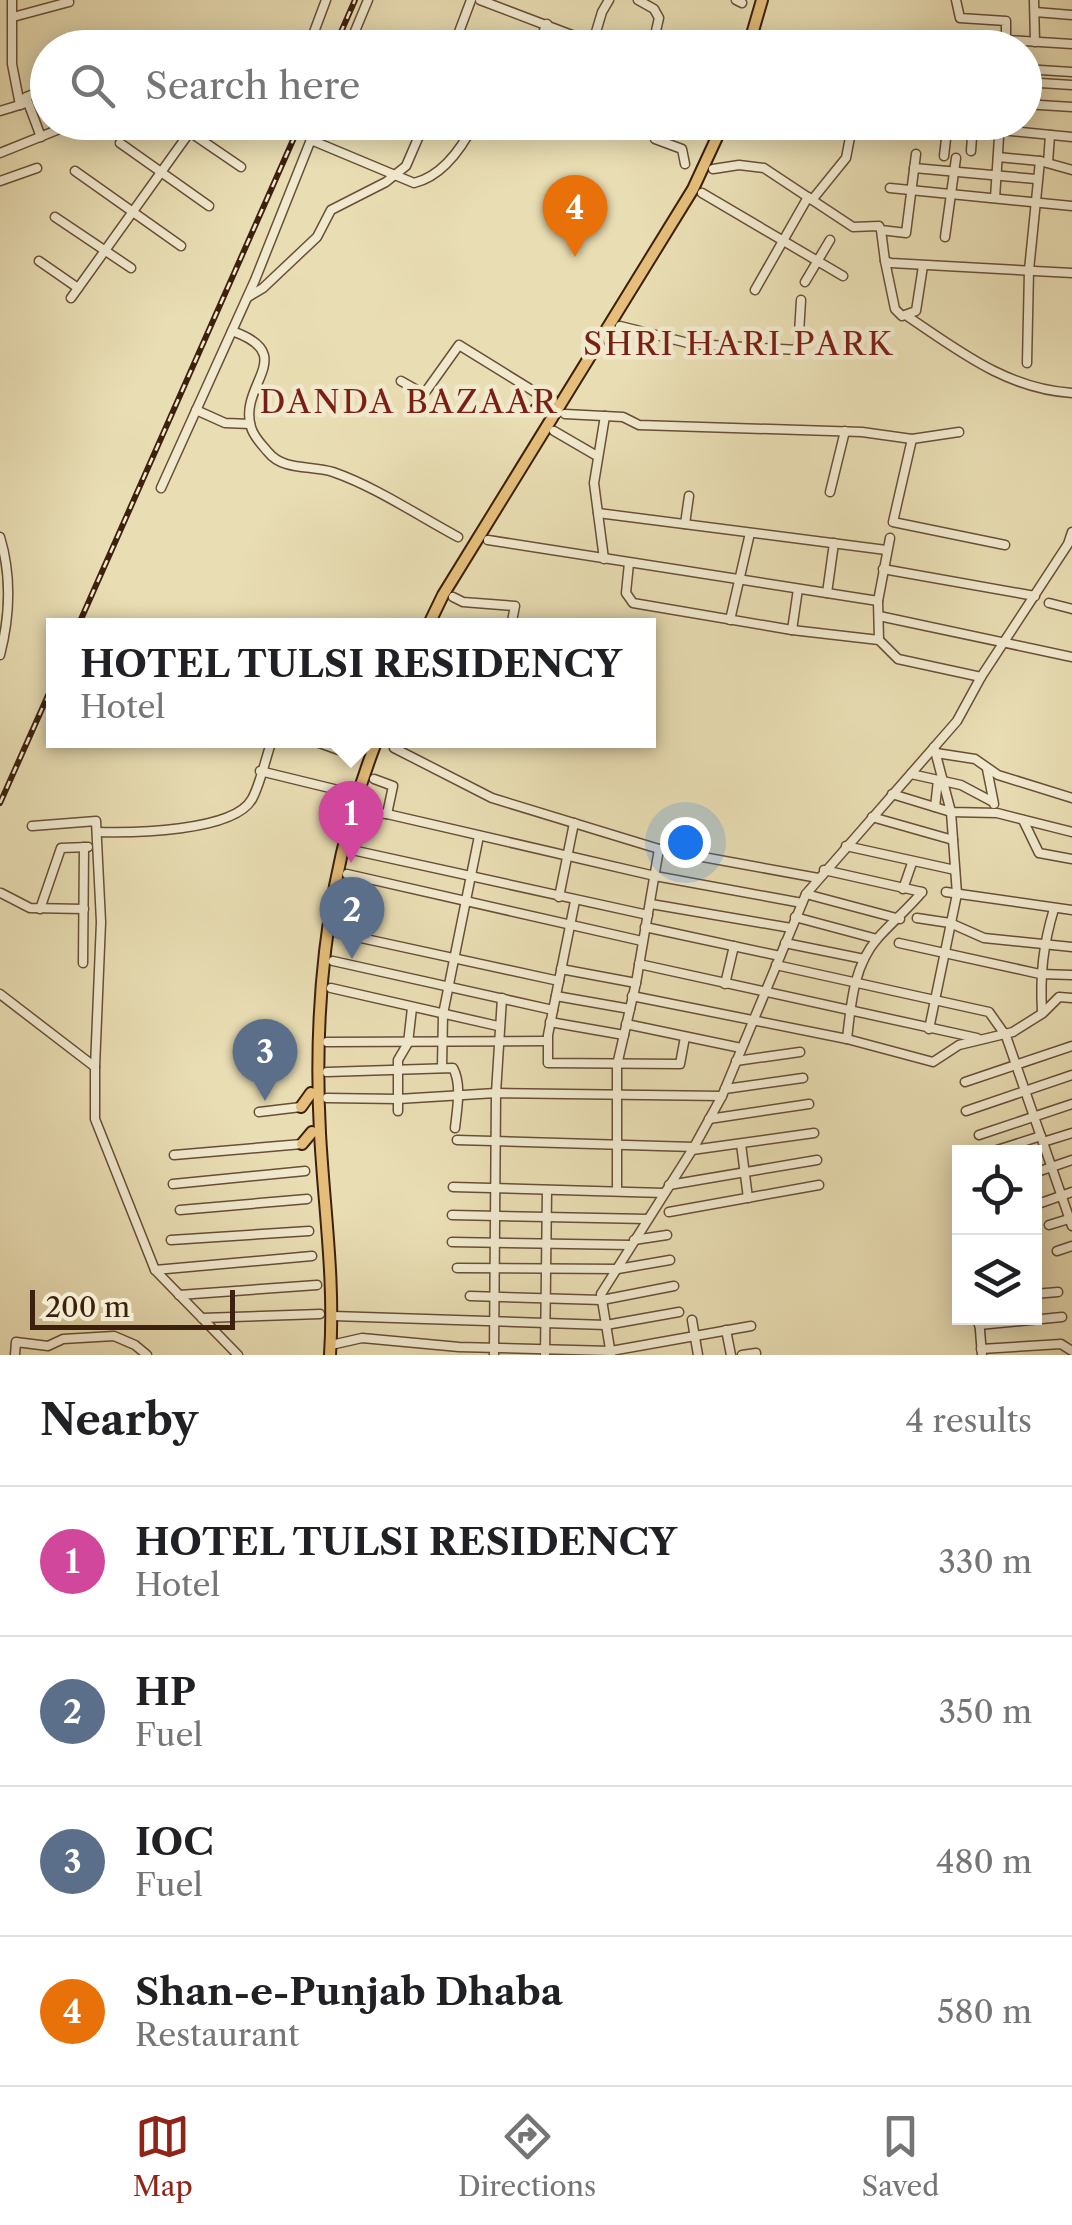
<!DOCTYPE html>
<style>
body{margin:0;font-family:"Libre Caslon Text",serif;background:#f2f2f2;color:#202124}
.controls{position:absolute;right:30px;bottom:30px;display:grid;overflow:hidden;border-radius:0px;box-shadow:0 5px 25px #0003}
.controls button{width:90px;height:90px;display:grid;place-items:center;padding:0;border:0;border-bottom:2px solid #e0e0e0;background:#fff;color:#202124;font:50px sans-serif}
.scale{position:absolute;left:30px;bottom:25px;width:205px;box-sizing:border-box;padding-left:10px;border:5px solid #3d200d;border-top:0;font-size:28px;line-height:35px;white-space:nowrap;color:#3d200d;-webkit-text-stroke:8px #f1e9ce;paint-order:stroke}
.you{position:absolute;left:685px;top:842px;width:35px;height:35px;margin:-25px;border:8px solid #fff;border-radius:50%;background:#1a73e8;box-shadow:0 0 0 15px #1a73e833}
.badge{display:grid;place-items:center;width:65px;height:65px;border-radius:50%;background:#8f2418;color:#fff;font-size:32px;font-weight:700}
.pin{position:absolute;translate:-50% -82px;filter:drop-shadow(0 2px 5px #0008)}
.pin::after{content:'';position:absolute;top:52px;width:35px;height:30px;background:inherit;clip-path:polygon(0 0,100% 0,50% 100%)}
.popup{position:absolute;left:46px;top:618px;width:610px;height:130px;box-sizing:border-box;display:grid;place-content:center;border-radius:0px;background:#fff;filter:drop-shadow(0 2px 8px #0005);font-size:32px;white-space:nowrap;color:#757577}
.popup b{font-size:38px;color:#202124}
.popup::after{content:'';position:absolute;left:50%;top:100%;margin-left:-20px;border:20px solid transparent;border-top-color:#fff}
.list{margin:0;padding:0;list-style:none}
h2{display:flex;justify-content:space-between;align-items:center;height:130px;margin:0;padding:0 40px;font-size:42px}
h2 small{font-size:32px;font-weight:400;color:#757577}
.list li{display:grid;grid-template-columns:65px 1fr auto;gap:30px;align-items:center;box-sizing:border-box;height:150px;padding:0 40px;border-top:2px solid #e0e0e0}
.list b{display:block;font-size:38px;white-space:nowrap}
.list p{margin:0;font-size:32px;white-space:nowrap;color:#757577}
.list em{font-size:32px;font-style:normal;color:#757577}
.icon{flex:none;width:55px;height:55px;fill:none;stroke:currentColor;stroke-width:2;stroke-linecap:round;stroke-linejoin:round}
.map{position:relative;flex:none;width:1072px;height:1355px;overflow:hidden}
.search{position:absolute;background:#fff;box-shadow:0 5px 25px #0003;left:30px;right:30px;top:30px;height:110px;display:flex;align-items:center;gap:25px;box-sizing:border-box;padding:0 35px;border-radius:55px;color:#757577;font-size:38px}
.sheet{height:730px;background:#fff}
nav{display:flex;justify-content:space-around;align-items:center;box-sizing:border-box;height:140px;border-top:2px solid #e0e0e0;background:#fff;font-size:28px;color:#757577}
nav a{display:grid;justify-items:center;gap:5px}
nav .on{color:#8f2418}
.map>svg:first-child{display:block}
</style>
<div class="map">
<svg width="1072" height="1355" viewBox="0 0 1072 1355">
<rect width="100%" height="100%" fill="#e9ddb3"/>
<filter id="stains"><feTurbulence type="fractalNoise" baseFrequency=".002" numOctaves="4"/><feColorMatrix values="0 0 0 0 .2 0 0 0 0 .09 0 0 0 0 .02 0 0 0 .5 -.17"/></filter>
<radialGradient id="worn" r=".72"><stop offset=".6" stop-color="#630" stop-opacity="0"/><stop offset="1" stop-color="#630" stop-opacity=".3"/></radialGradient>
<g fill="none" stroke-linecap="round" stroke-linejoin="round">
<!-- minor casing -->
<g stroke="#684f36" stroke-width="11">
<g id="minor">
<path d="M12,0V64L20,105"/>
<path d="M480,0L606,48"/>
<path d="M638,0L654,9L659,18L652,48"/>
<path d="M736,0L742,3"/>
<path d="M956,0L960,18L1006,21V48"/>
<path d="M1034,0L1035,42"/>
<path d="M1035,12L1072,15"/>
<path d="M13,17L69,2"/>
<path d="M1007,40L1072,44"/>
<path d="M593,42L602,12L609,0"/>
<path d="M308,48L326,0"/>
<path d="M348,48L368,0"/>
<path d="M453,48L471,0"/>
<path d="M536,48L547,24"/>
<path d="M1024,69L1072,72"/>
<path d="M1024,82L1072,85"/>
<path d="M1024,104L1072,107"/>
<path d="M0,111L23,104"/>
<path d="M175,122L241,167"/>
<path d="M259,122L265,126"/>
<path d="M1000,130L1072,137"/>
<path d="M41,137L26,97L48,88"/>
<path d="M655,139L682,149L685,164"/>
<path d="M311,140L414,183C443,176 462,148 475,122"/>
<path d="M120,143L209,206"/>
<path d="M971,151L973,122"/>
<path d="M0,153L77,122"/>
<path d="M944,156L948,122"/>
<path d="M998,157L1040,161L1072,170"/>
<path d="M1048,163L1050,135"/>
<path d="M914,168L1036,179"/>
<path d="M713,169L739,165L764,168L853,227L879,226L881,230L906,233L916,154"/>
<path d="M75,171L181,246"/>
<path d="M0,181L37,168"/>
<path d="M890,188L1072,206"/>
<path d="M702,193L843,276"/>
<path d="M995,198L1000,122"/>
<path d="M812,200L846,158L853,122"/>
<path d="M55,217L131,268"/>
<path d="M881,230L885,261L891,263L1072,273"/>
<path d="M945,237L956,158"/>
<path d="M39,261L78,288"/>
<path d="M885,261L895,309L902,316L916,311L923,266"/>
<path d="M805,282L830,240"/>
<path d="M755,290L808,197"/>
<path d="M248,297L263,288L317,237L331,210L386,182L406,166L425,122"/>
<path d="M71,298L197,122"/>
<path d="M907,316C959,351 1007,389 1072,393"/>
<path d="M620,326L692,344L798,350L801,300"/>
<path d="M232,331C300,355 238,384 251,427C253,436 262,445 268,452C283,471 311,465 333,472C376,487 417,515 458,537"/>
<path d="M1027,363L1029,270L1040,161"/>
<path d="M401,381L424,394L459,345L543,397"/>
<path d="M196,410L225,423L250,424"/>
<path d="M565,414L623,417L639,425L862,432L912,439L959,432"/>
<path d="M554,431L597,456"/>
<path d="M912,439L893,522L1005,545"/>
<path d="M161,488L255,280L318,122"/>
<path d="M830,492L845,431"/>
<path d="M598,513L886,550"/>
<path d="M685,524L689,496"/>
<path d="M0,537C12,577 10,616 0,655"/>
<path d="M488,540L878,601"/>
<path d="M604,559L594,483L605,416"/>
<path d="M629,563L626,593L633,603L792,630L879,640L898,659L981,677"/>
<path d="M883,569L1035,596"/>
<path d="M827,593L834,543"/>
<path d="M453,597L463,602L515,606L511,626"/>
<path d="M1049,603L1072,609"/>
<path d="M879,616L1072,657"/>
<path d="M730,620L750,533"/>
<path d="M792,630L798,589"/>
<path d="M879,640L878,601L890,538"/>
<path d="M311,740L350,754"/>
<path d="M395,740L394,748L492,798L659,849L818,878"/>
<path d="M936,753L975,759L998,775L1072,798"/>
<path d="M987,769L994,804"/>
<path d="M260,771L338,790"/>
<path d="M911,774L961,785L993,802"/>
<path d="M374,779L393,786L387,814"/>
<path d="M892,794L951,812L997,813L1072,832"/>
<path d="M935,807L938,780"/>
<path d="M872,817L953,840"/>
<path d="M360,820L372,813L387,814L655,876L802,903"/>
<path d="M1023,820L1039,853L1072,859"/>
<path d="M32,826L96,821L101,922L95,1067"/>
<path d="M97,832C131,833 234,832 252,799C260,785 266,757 272,740"/>
<path d="M846,846L955,870"/>
<path d="M352,850L648,915"/>
<path d="M824,870L922,892"/>
<path d="M347,874L642,941"/>
<path d="M903,889L912,863"/>
<path d="M946,892L1072,910"/>
<path d="M1,893L30,908L84,909"/>
<path d="M806,894L900,919"/>
<path d="M559,897L574,823"/>
<path d="M575,901L548,1035V1063L680,1064L685,1037"/>
<path d="M651,904L791,928"/>
<path d="M40,909L61,848L88,847"/>
<path d="M795,917L877,939"/>
<path d="M917,918L950,923L984,938L1072,947"/>
<path d="M645,927L780,956"/>
<path d="M338,933L559,981"/>
<path d="M785,943L864,959"/>
<path d="M899,943L1040,974L1072,975"/>
<path d="M333,961L553,1010"/>
<path d="M83,963L84,847"/>
<path d="M639,964L977,1038"/>
<path d="M776,965L989,1012L1006,1036L1072,1226"/>
<path d="M561,969L636,983"/>
<path d="M725,984L734,946"/>
<path d="M331,988L498,1026"/>
<path d="M0,994L95,1067V1119L155,1270L238,1355"/>
<path d="M556,996L630,1009"/>
<path d="M632,996L847,1039L933,1062L959,1045L1013,1032L1043,1013L1059,997L1072,998"/>
<path d="M1042,1012C1040,975 1043,945 1054,909"/>
<path d="M550,1022L624,1035"/>
<path d="M626,1024L741,1048"/>
<path d="M929,1029L957,894L951,812L934,747"/>
<path d="M847,1039C851,1005 853,967 877,939C891,923 908,909 922,892"/>
<path d="M327,1042L547,1041"/>
<path d="M736,1061L800,1052"/>
<path d="M442,1068L443,1014L479,836"/>
<path d="M327,1072L453,1068C462,1084 457,1109 455,1128"/>
<path d="M965,1082L1072,1046"/>
<path d="M725,1089L803,1078"/>
<path d="M327,1098L398,1099L496,1093L722,1096"/>
<path d="M398,1111V1060L408,1043L412,1008"/>
<path d="M966,1111L1072,1075"/>
<path d="M259,1112L301,1107"/>
<path d="M709,1119L809,1104"/>
<path d="M979,1135L1072,1104"/>
<path d="M457,1140L694,1147"/>
<path d="M1043,1142L1072,1133"/>
<path d="M741,1144L748,1198"/>
<path d="M692,1150L814,1133"/>
<path d="M994,1151L1041,1136"/>
<path d="M174,1155L302,1144"/>
<path d="M1034,1173L1072,1160"/>
<path d="M173,1184L305,1171"/>
<path d="M669,1185L817,1160"/>
<path d="M453,1187L664,1193"/>
<path d="M617,1191V1065L636,983L659,849"/>
<path d="M1035,1205L1072,1192"/>
<path d="M180,1210L307,1199"/>
<path d="M669,1212L819,1185"/>
<path d="M452,1215L647,1219"/>
<path d="M1049,1225L1072,1218"/>
<path d="M171,1240L309,1231"/>
<path d="M634,1240L667,1235"/>
<path d="M452,1242L631,1245"/>
<path d="M1057,1251L1072,1246"/>
<path d="M457,1268L618,1269L670,1260"/>
<path d="M155,1270L312,1256"/>
<path d="M1034,1294L1058,1292"/>
<path d="M179,1295L317,1285"/>
<path d="M470,1296L602,1300L674,1286"/>
<path d="M333,1316L606,1325L679,1312"/>
<path d="M202,1318L320,1314"/>
<path d="M979,1318L982,1355"/>
<path d="M692,1320L698,1355"/>
<path d="M979,1325L1062,1317"/>
<path d="M726,1330L731,1355"/>
<path d="M331,1345L362,1338L459,1347L611,1351L751,1326"/>
<path d="M981,1349L1061,1344L1072,1351"/>
<path d="M15,1355L16,1342L48,1346L63,1339L114,1336L135,1345L147,1355"/>
<path d="M494,1355L496,1093L502,998"/>
<path d="M545,1355L547,1190"/>
<path d="M611,1355L601,1294L694,1147L722,1096L806,894L957,721L981,677L1068,544L1072,532"/>
<path d="M742,1355L756,1353"/>
</g>
</g>
<!-- highway casing -->
<g stroke="#3d200d" stroke-width="14">
<g id="highway">
<path d="M748,48L762,0"/>
<path d="M535,410L552,400"/>
<path d="M428,626L443,595L693,189L724,122"/>
<path d="M301,1107L311,1093"/>
<path d="M302,1144L312,1132"/>
<path d="M330,1355C335,1280 324,1208 320,1133C313,1000 328,864 377,740"/>
</g>
</g>
<!-- minor -->
<use href="#minor" stroke="#f1e9ce" stroke-width="8"/>
<!-- highway -->
<use href="#highway" stroke="#e4be7a" stroke-width="10"/>
<!-- rail casing -->
<g stroke="#3d200d" stroke-width="6">
<g id="rail">
<path d="M334,48L355,0"/>
<path d="M78,626L301,122"/>
<path d="M0,803L54,682"/>
</g>
</g>
<!-- rail -->
<use href="#rail" stroke="#f1e9ce" stroke-width="2.5" stroke-dasharray="8" stroke-linecap="butt"/>
</g>
<g text-anchor="middle" dominant-baseline="central" stroke-width="9" stroke-linejoin="round" paint-order="stroke">
<!-- neighbourhood labels -->
<g font-size="32" letter-spacing="2.5" fill="#7a1f14" stroke="#f1e9ce">
<text x="739" y="343">SHRI HARI PARK</text>
<text x="409" y="401">DANDA BAZAAR</text>
</g>
</g>
<rect width="100%" height="100%" filter="url(#stains)"/>
<rect width="100%" height="100%" fill="url(#worn)"/>
</svg>
<div class="controls">
<button><svg class="icon" aria-label="locate" viewBox="0 0 24 24"><circle cx="12" cy="12" r="6"/><path d="M12 2v4M12 18v4M2 12h4M18 12h4"/></svg></button>
<button><svg class="icon" aria-label="layers" viewBox="0 0 24 24"><path d="M12 4l9 5-9 5-9-5zM3 14l9 5 9-5"/></svg></button>
</div>
<div class="scale">200 m</div>
<div class="you"></div>
<div class="pin badge" style="left:351px;top:863px;background:#d1479c">1</div>
<div class="popup"><b>HOTEL TULSI RESIDENCY</b>Hotel</div>
<div class="pin badge" style="left:352px;top:959px;background:#5c6f8a">2</div>
<div class="pin badge" style="left:265px;top:1101px;background:#5c6f8a">3</div>
<div class="pin badge" style="left:575px;top:257px;background:#e8710a">4</div>
<div class="search"><svg class="icon" aria-label="search" viewBox="0 0 24 24"><circle cx="10" cy="10" r="6"/><path d="M15 15l6 6"/></svg>Search here</div>
</div>
<section class="sheet">
<h2>Nearby<small>4 results</small></h2>
<ul class="list">
<li><span class="badge" style="background:#d1479c">1</span><div><b>HOTEL TULSI RESIDENCY</b><p>Hotel</p></div><em>330 m</em></li>
<li><span class="badge" style="background:#5c6f8a">2</span><div><b>HP</b><p>Fuel</p></div><em>350 m</em></li>
<li><span class="badge" style="background:#5c6f8a">3</span><div><b>IOC</b><p>Fuel</p></div><em>480 m</em></li>
<li><span class="badge" style="background:#e8710a">4</span><div><b>Shan-e-Punjab Dhaba</b><p>Restaurant</p></div><em>580 m</em></li>
</ul>
</section>
<nav>
<a class="on"><svg class="icon" aria-label="map" viewBox="0 0 24 24"><path d="M3 6l6-2 6 2 6-2v14l-6 2-6-2-6 2zM9 4v14M15 6v14"/></svg>Map</a>
<a><svg class="icon" aria-label="directions" viewBox="0 0 24 24"><path d="M12 3l9 9-9 9-9-9zM9 14v-3h6M13 9l2 2-2 2"/></svg>Directions</a>
<a><svg class="icon" aria-label="saved" viewBox="0 0 24 24"><path d="M7 4h10v16l-5-4-5 4z"/></svg>Saved</a>
</nav>
